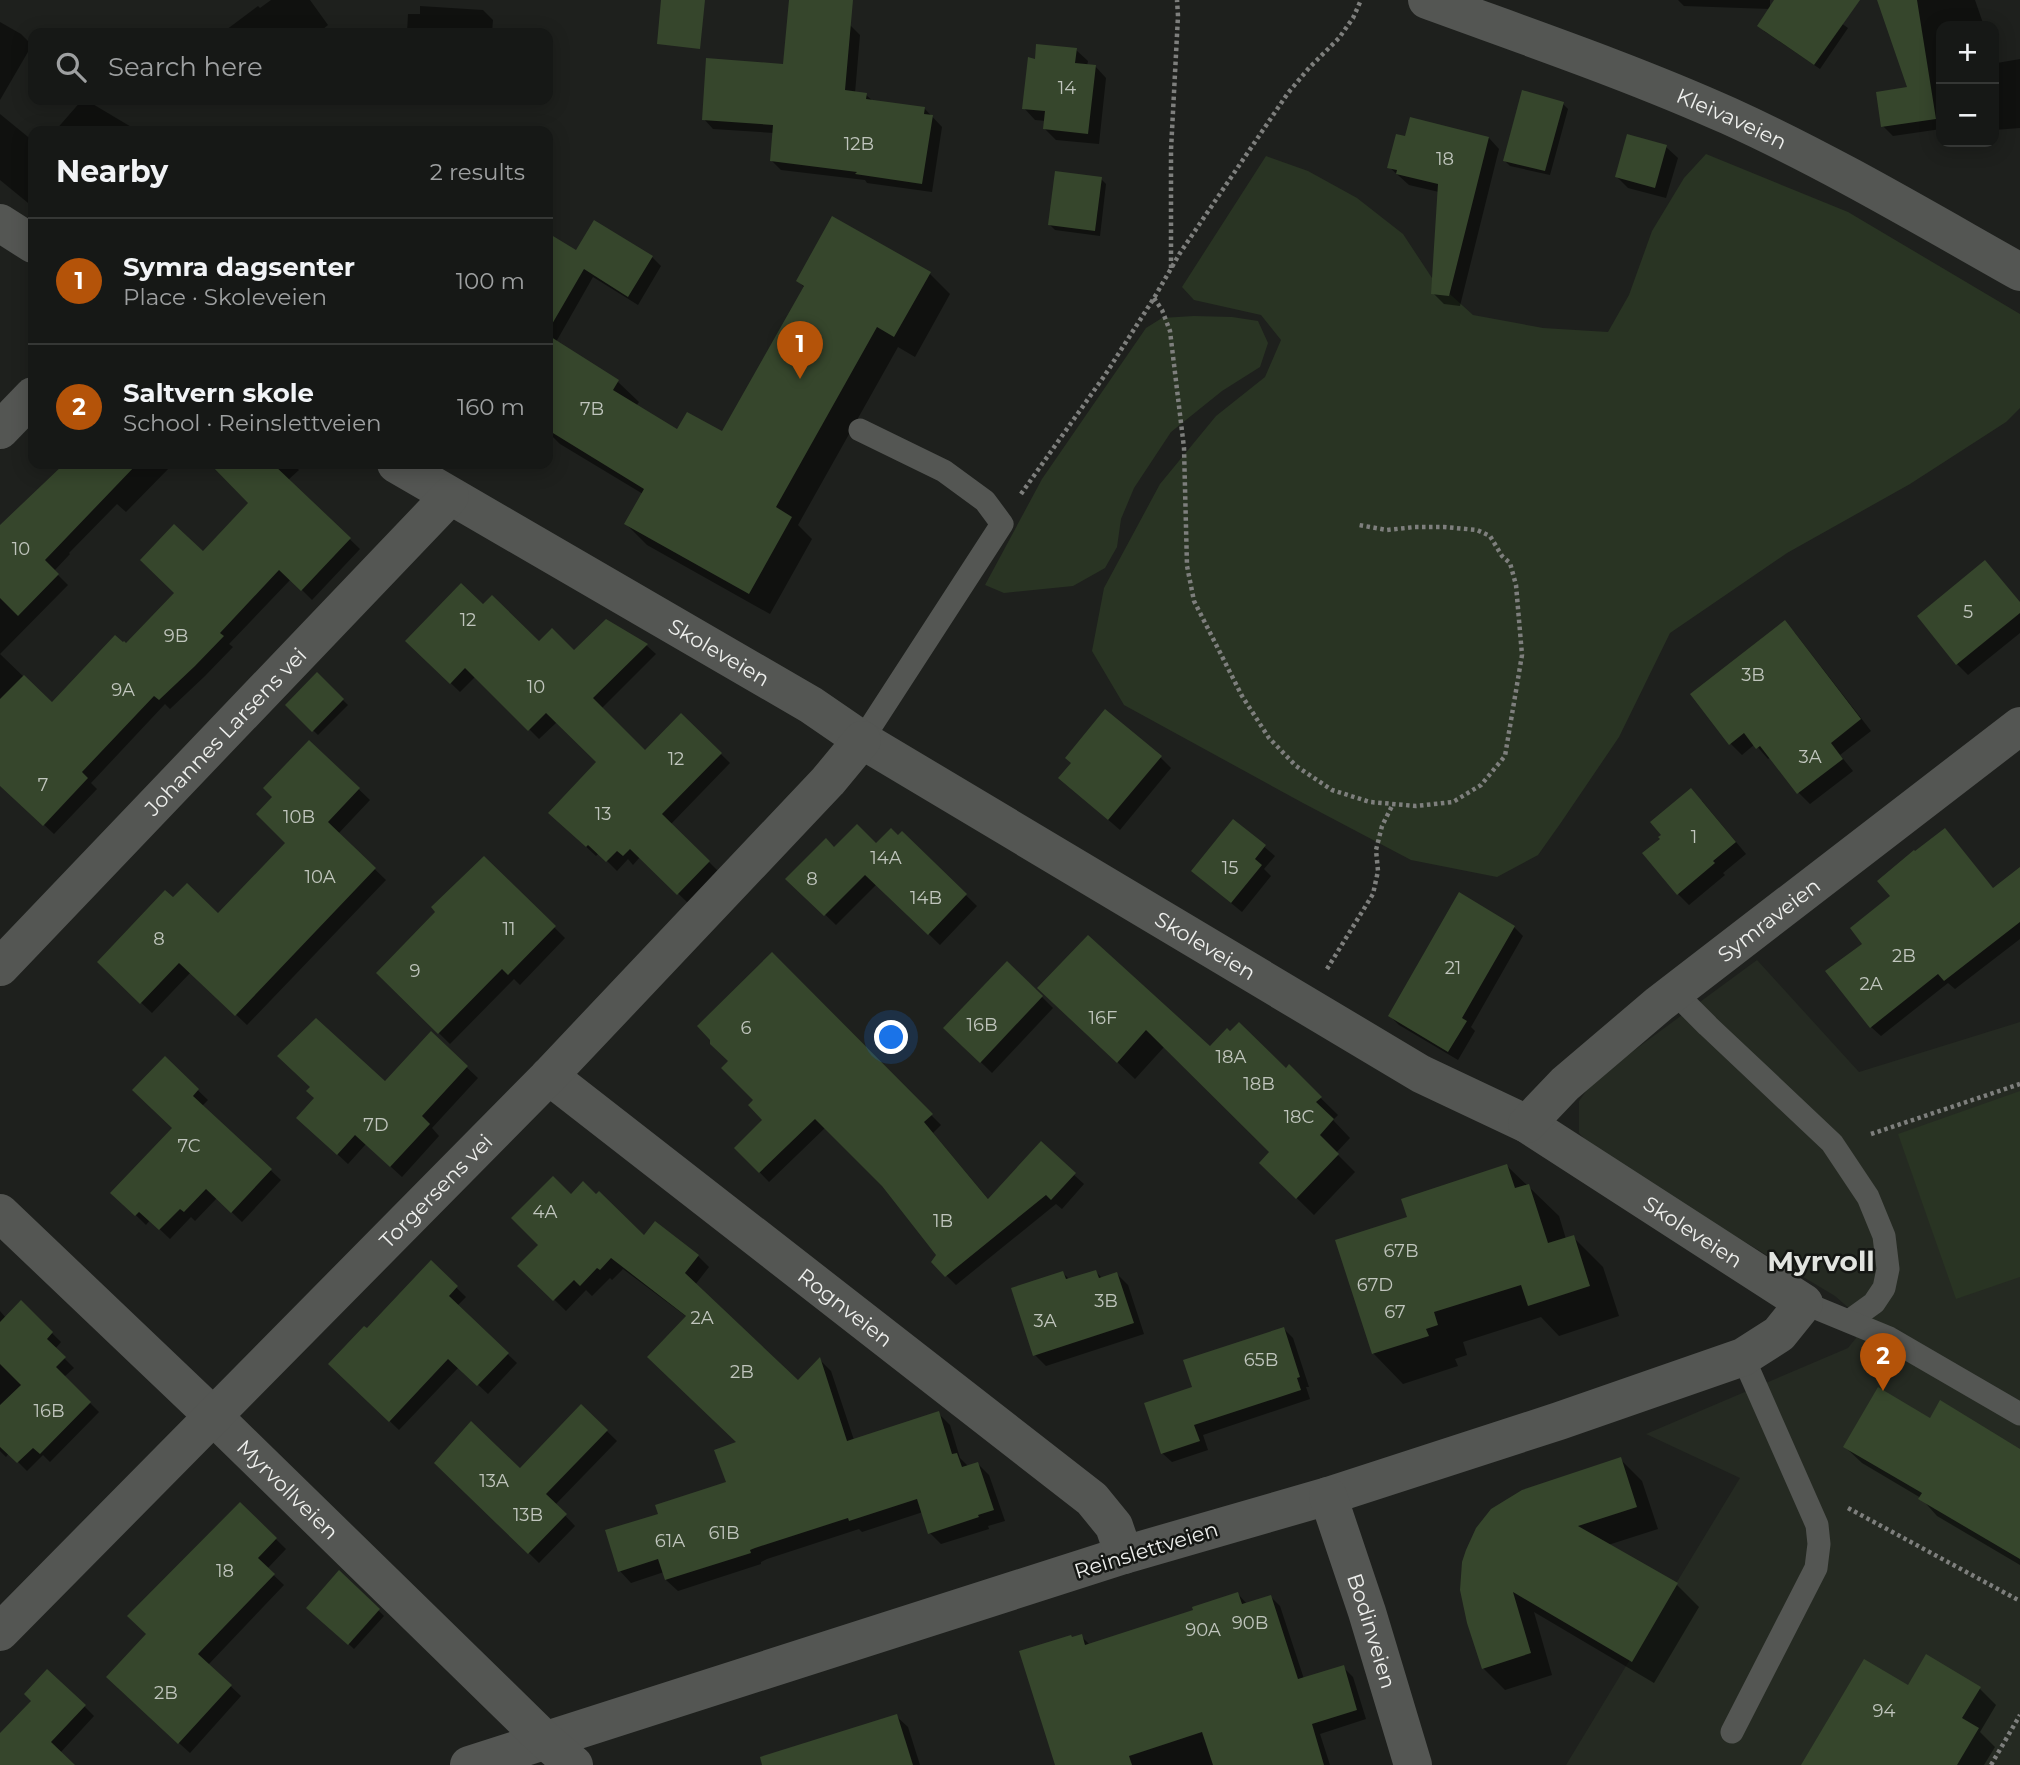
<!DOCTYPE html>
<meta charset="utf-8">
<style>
body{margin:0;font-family:Montserrat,sans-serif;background:#232523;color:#f1f3f6}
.controls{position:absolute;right:21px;top:21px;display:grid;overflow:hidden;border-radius:14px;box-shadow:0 4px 18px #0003}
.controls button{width:63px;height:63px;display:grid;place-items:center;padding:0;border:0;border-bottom:2px solid #353735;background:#161816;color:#f1f3f6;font:35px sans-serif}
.you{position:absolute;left:892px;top:1038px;width:24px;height:24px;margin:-18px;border:5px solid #fff;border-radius:50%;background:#1a73e8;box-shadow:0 0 0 10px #1a73e833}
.badge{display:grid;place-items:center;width:46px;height:46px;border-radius:50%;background:#b45309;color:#fff;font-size:23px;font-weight:700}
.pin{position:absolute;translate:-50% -58px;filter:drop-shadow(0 2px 4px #0008)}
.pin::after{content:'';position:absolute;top:37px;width:24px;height:21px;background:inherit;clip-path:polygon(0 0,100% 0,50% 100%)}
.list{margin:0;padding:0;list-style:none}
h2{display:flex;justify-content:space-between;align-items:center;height:91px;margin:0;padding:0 28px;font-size:30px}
h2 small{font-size:23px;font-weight:400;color:#9ea0a1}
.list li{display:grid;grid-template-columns:46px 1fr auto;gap:21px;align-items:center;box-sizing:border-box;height:126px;padding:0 28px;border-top:2px solid #353735}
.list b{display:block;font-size:26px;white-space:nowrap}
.list p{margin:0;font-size:23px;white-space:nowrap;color:#9ea0a1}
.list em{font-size:23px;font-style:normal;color:#9ea0a1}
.icon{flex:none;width:38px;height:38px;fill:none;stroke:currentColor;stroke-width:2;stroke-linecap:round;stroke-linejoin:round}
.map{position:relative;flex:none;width:2020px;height:1765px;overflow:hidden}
.search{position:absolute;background:#161816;box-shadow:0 4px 18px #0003;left:28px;top:28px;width:525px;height:77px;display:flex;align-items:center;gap:18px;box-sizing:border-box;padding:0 24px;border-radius:14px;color:#9ea0a1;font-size:26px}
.panel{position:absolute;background:#161816;box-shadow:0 4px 18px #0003;left:28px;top:126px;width:525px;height:343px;border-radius:14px}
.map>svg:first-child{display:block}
</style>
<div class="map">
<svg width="2020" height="1765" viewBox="0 0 2020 1765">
<rect width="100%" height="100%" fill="#1e201d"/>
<!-- built -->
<path fill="#252a22" d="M1757,960L1859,1072L2020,1022V1765H1566L1740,1478L1646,1434L1848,1348L1856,1338V1326L1851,1310L1835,1296L1600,1155L1579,1133V1101L1595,1079Z"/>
<!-- green -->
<g fill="#293423">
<path d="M1706,154L1848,212L2020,314V408L2006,422L1910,484L1787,553L1670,633L1619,737L1560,824L1538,855L1497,877L1411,860L1303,803L1124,705L1092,651L1104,588L1160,484L1216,416L1265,377L1281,340L1261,315L1194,300L1182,287L1266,156L1308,171L1357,198L1403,234L1432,278L1473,315L1543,328L1608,332L1629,295L1652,231L1684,178Z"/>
<path d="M1194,316L1232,317L1258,321L1268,343L1260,367L1222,391L1171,432L1134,488L1121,519L1117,547L1105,568L1073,586L1004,593L985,585L1042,479L1146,328L1162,318Z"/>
<path d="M2020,1091V1277L1956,1299L1898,1134Z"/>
</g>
<!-- shadow -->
<g fill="#0007">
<path d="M271,0H310L328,25L323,29L326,33H222L258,6L260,8Z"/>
<path d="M1678,0H1770V9L1776,0H1809L1848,28L1820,69L1764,31L1770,9L1684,6Z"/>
<path d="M1879,0H1975L1984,26H1941V129L1893,136L1883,126L1909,89Z"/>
<path d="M420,6L483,10L493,20L492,33H407L408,14H420Z"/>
<path d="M0,22L21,34L32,45L0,100Z"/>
<path d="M850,25L860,35L855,93L866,95L873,101L924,108L942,127L932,192L867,183L865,180L781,170L771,160L774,133L713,129L704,119Z"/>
<path d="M1076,50L1088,61L1087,66H1095L1106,78L1099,144L1056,140L1045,129L1046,121L1035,120L1024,108L1036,61Z"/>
<path d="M1994,55L1997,63L2020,59V128L1994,130Z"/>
<path d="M82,100H86L138,131H55Z"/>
<path d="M238,100H250L243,105Z"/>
<path d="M468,100H541V104Z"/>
<path d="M1563,104L1568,109L1550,175L1510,166L1505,161Z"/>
<path d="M0,114L33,141V207L0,180Z"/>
<path d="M1489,138L1499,149L1460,306L1444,304L1433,293L1439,192L1409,185L1389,167Z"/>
<path d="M1666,147L1678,158L1666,198L1628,188L1617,177Z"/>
<path d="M1101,179L1106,184L1100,236L1055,230L1050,225Z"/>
<path d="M549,236L577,252L652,257L661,266L638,305L593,277L548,356V239Z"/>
<path d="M929,273L950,294L915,357L898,347L798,525L812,539L770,614L647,545L626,524L643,494L560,444L548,432V409L579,357L618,382L639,402L636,406L678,431L723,434L805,288L798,281Z"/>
<path d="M65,464H173L126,512L117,504L69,553L70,554L54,571L68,585L0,654L52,704L126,646L176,593L203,554L251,503L212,464H293L299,470L288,480L360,549L312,600L291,579L229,644L233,647L205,676L170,709L165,704L91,783L97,789L54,834L15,798L0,767V529Z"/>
<path d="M2020,602V633L1968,675L1957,664Z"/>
<path d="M483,606L539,643L574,653L646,645L656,654L601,709L645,752L681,715L730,763L671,824L719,872L688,903L640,857L633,865L628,859L617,871L599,853L596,856L560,822L598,762L557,722L539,739L476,676L460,692L407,641Z"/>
<path d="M1784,622L1795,633L1871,731L1840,755L1853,771L1810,804L1799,793L1771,757L1768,759L1755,744L1742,755L1731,744L1692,694Z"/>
<path d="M317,675L348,705L318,735L287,705Z"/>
<path d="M309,742L370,800L338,834L386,880L247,1025L191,972L152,1013L110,973L173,899L218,915L287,843L274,797Z"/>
<path d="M1160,757L1171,768L1120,830L1060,778Z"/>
<path d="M1702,801L1746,854L1723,873L1725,875L1689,905L1678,894Z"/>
<path d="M1234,821L1275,856L1264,869L1271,876L1242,912L1203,880Z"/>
<path d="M902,833L977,906L940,945L877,884L836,925L788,879L876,846L898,837Z"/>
<path d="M484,858L565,938L520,985L514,979L450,1044L378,973L438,912Z"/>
<path d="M2020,869V939L1955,989L1948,983L1881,1036L1871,1027L1994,890Z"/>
<path d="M1514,927L1523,936L1471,1027L1475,1031L1458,1060L1399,1025L1390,1016Z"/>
<path d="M772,955L941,1125L933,1133L989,1200L1074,1175L1084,1184L1062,1209L1056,1204L956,1285L933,1262L939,1255L883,1184L826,1127L769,1182L736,1148L765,1120L756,1100L730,1061Z"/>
<path d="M1008,963L1053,1008L992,1073L946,1028Z"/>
<path d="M1040,988L1210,1049L1230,1034L1286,1070L1289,1067L1338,1115L1333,1120L1350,1138L1336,1153L1355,1172L1314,1215L1261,1163L1272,1152L1165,1046L1135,1079Z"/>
<path d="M431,1034L478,1078L432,1128L439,1136L402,1177L366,1144L348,1164L309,1128L316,1098L312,1087L385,1084Z"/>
<path d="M165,1059L208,1100L202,1106L281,1180L242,1222L217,1198L195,1221L191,1217L170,1239L150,1220L146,1225L113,1193L174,1128Z"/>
<path d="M1507,1166L1559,1216L1566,1239L1573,1237L1603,1267L1619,1316L1559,1336L1541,1317L1463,1342L1467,1355L1455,1359L1458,1366L1403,1384L1373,1353L1409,1218Z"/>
<path d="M571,1196L644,1238L698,1256L709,1267L695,1285L798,1383L820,1360L831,1371L854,1440L938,1413L950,1425L960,1458L969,1467L978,1464L989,1475L1005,1521L988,1526L989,1529L941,1544L930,1533L923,1512L862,1532L859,1529L767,1559L761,1562V1564L678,1591L666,1580L664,1572L631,1583L620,1571L661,1515L728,1483L739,1443L687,1317L623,1269L612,1280L610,1278L592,1296L586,1290L566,1311L520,1266L540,1245Z"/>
<path d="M431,1263L466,1297L457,1306L517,1363L488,1394L459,1367L399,1430L330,1364L367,1331Z"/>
<path d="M1096,1272L1102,1278L1117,1274L1128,1285L1144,1334L1046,1366L1035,1355L1063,1273L1070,1280Z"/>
<path d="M21,1303L61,1342L55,1349L74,1368L64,1377L99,1412L50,1462L43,1455L27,1471L9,1453L6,1457L0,1451V1311L6,1318Z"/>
<path d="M1283,1328L1293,1338L1309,1387H1306L1310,1399L1203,1435L1208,1450L1172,1462L1162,1453L1195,1389Z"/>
<path d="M581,1406L617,1441L555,1505L575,1526L539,1563L437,1463L520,1471Z"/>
<path d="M1930,1420L2020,1451V1565L1937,1516L1921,1498L1862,1463L1845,1447Z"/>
<path d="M1620,1459L1642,1481L1658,1529L1608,1545L1677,1585L1699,1607L1654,1683L1534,1612L1552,1675L1505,1690L1483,1668L1522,1491Z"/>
<path d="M240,1504L286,1549L267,1569L284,1585L208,1665L241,1696L190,1753L118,1688L148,1634Z"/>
<path d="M340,1572L384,1616L354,1649L309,1607Z"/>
<path d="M1238,1594L1247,1604L1271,1597L1280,1606L1304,1679L1343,1667L1353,1677L1366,1719L1320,1734L1330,1765H1057L1072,1638L1081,1636L1090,1645L1195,1612Z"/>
<path d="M1908,1687L1980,1689L1996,1705L1980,1732L1995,1747L1984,1765H1803Z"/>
<path d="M84,1706L94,1716L60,1753L72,1765H0V1735Z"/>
<path d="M896,1716L908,1727L920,1765H782Z"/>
</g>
<!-- building -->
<g fill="#36462c">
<path d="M661,0H705L700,49L657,44Z"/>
<path d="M789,0H853L845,90L867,93L866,99L925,107L924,114L933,115L922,184L855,174L857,172L770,161L773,125L702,120L706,58L783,64Z"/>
<path d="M1774,0H1860L1814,65L1757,26Z"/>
<path d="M1877,0H1917L1936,119L1881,127L1876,92L1907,87Z"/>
<path d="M1036,44L1077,48L1075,63L1096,65L1088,134L1043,129L1045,111L1022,109L1028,57L1035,59Z"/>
<path d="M1522,90L1564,102L1545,171L1503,161Z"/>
<path d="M1410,117L1489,137L1449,296L1431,294L1438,184L1396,174L1397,170L1387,168L1396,134L1405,136Z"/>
<path d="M1627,134L1667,145L1655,188L1615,177Z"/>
<path d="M1055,171L1102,177L1095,231L1048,225Z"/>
<path d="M832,216L931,272L894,337L877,327L776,507L792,517L749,594L624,524L644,489L548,430V335L619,380L613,390L677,429L687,412L722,431L804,286L796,281Z"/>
<path d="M594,220L653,256L628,297L584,269L548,331V233L576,250Z"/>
<path d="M64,464H137L45,560L59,574L18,616L0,598V525Z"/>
<path d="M210,464H273L351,538L301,591L279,570L220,633L224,636L195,666L159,700L154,696L82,772L88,778L43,826L0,786V699L24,675L52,702L115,635L123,642L124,641L126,643L174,593L140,560L174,524L203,551L248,503Z"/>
<path d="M1985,560L2020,602V613L1956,665L1917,616Z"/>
<path d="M461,583L483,604L492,595L539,641L552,628L574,650L606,619L648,644L593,698L645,750L681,713L722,753L662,814L710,861L677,895L630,849L623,856L617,851L606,862L588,845L586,847L548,813L596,762L546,713L528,731L465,668L450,684L405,641Z"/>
<path d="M1785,620L1861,719L1831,743L1843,759L1797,794L1760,746L1756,749L1744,733L1729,745L1690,694Z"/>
<path d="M317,672L344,699L312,732L285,705Z"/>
<path d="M1105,709L1162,756L1108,820L1058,778L1071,763L1065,758Z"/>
<path d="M309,740L360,788L328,822L376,868L235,1016L179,963L140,1004L97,962L165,890L173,897L187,883L218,913L285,843L256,814L272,797L263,788Z"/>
<path d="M1691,788L1736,842L1713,861L1715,863L1677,895L1642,853L1660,839L1658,837L1661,835L1650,822Z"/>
<path d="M1233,819L1266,845L1255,859L1262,865L1231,903L1191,871Z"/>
<path d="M857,824L876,843L891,828L898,835L902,831L967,894L928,935L865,875L824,916L785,879L826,838L834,847Z"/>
<path d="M1945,828L1993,888L2020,867V922L1944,981L1938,974L1870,1028L1825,971L1862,944L1850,928L1890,896L1877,881L1914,850L1915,851Z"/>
<path d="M484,856L556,926L508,975L502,969L438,1034L376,973L435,912L431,907Z"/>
<path d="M1459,892L1515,926L1462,1018L1467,1021L1448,1052L1388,1016Z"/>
<path d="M1088,935L1210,1046L1227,1028L1230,1031L1239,1022L1286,1068L1289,1064L1322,1097L1316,1102L1334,1119L1320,1135L1339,1154L1296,1199L1259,1163L1269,1152L1146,1030L1117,1063L1037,988Z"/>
<path d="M772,952L933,1114L924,1122L988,1199L1041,1141L1076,1173L1051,1200L1046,1195L945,1277L931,1262L936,1255L882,1186L815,1119L759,1173L734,1148L762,1120L748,1105L753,1100L721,1068L728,1061L710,1044V1040L697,1026Z"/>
<path d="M1007,961L1043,996L980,1063L943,1028Z"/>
<path d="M316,1018L385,1081L431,1031L468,1066L422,1116L430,1124L390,1167L355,1135L337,1155L296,1118L314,1098L306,1091L310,1087L277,1056Z"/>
<path d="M165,1056L199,1089L193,1096L272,1169L231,1213L206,1189L184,1212L180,1209L159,1230L139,1212L135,1216L110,1193L172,1128L132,1090Z"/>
<path d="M1507,1164L1515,1188L1529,1184L1548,1243L1574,1235L1590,1286L1528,1306L1521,1285L1434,1312L1438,1325L1426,1329L1429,1336L1372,1354L1335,1240L1407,1217L1401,1199Z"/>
<path d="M553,1176L571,1194L583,1181L596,1194L599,1191L644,1235L655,1221L699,1255L685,1273L798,1380L820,1357L847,1441L939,1411L952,1454L957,1453L962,1467L978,1462L994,1510L978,1515L979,1517L928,1534L917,1499L849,1521L848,1518L755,1548L750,1550L751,1553L665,1580L658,1559L618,1572L605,1530L658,1514L655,1505L726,1482L714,1450L736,1442L647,1357L686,1316L611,1258L600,1270L597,1268L580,1286L574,1280L553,1301L517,1266L538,1245L511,1218Z"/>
<path d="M431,1260L458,1286L449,1296L509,1353L477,1386L448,1359L389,1422L328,1364L364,1326L367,1328Z"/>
<path d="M1096,1270L1099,1278L1117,1272L1134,1323L1033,1356L1011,1288L1063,1271L1066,1279Z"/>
<path d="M21,1300L53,1332L47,1339L66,1357L56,1367L91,1402L40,1454L33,1448L17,1463L0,1447V1405L21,1385L0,1364V1322Z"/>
<path d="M1284,1327L1300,1377L1297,1378L1301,1390L1194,1425L1200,1441L1161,1454L1144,1403L1192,1387L1183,1360Z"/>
<path d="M1878,1387L1930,1418L1940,1400L2020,1449V1559L1918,1499L1922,1493L1843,1447Z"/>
<path d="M581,1404L608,1430L546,1494L567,1514L528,1554L434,1463L471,1421L520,1468Z"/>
<path d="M1621,1457L1637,1507L1578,1526L1678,1583L1632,1662L1513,1592L1531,1653L1482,1669L1467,1623L1460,1590L1462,1562L1466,1550L1476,1528L1491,1509L1522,1490Z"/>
<path d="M240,1502L277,1538L258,1558L275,1574L198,1654L232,1685L178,1744L106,1677L146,1634L127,1616Z"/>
<path d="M339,1570L380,1609L348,1645L306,1608Z"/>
<path d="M1238,1592L1242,1604L1271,1595L1298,1679L1344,1665L1357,1710L1312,1724L1324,1765H1213L1202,1732L1129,1756L1132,1765H1055L1019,1651L1071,1635L1072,1637L1082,1634L1085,1645L1193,1610L1192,1607Z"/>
<path d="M1926,1654L1981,1687L1962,1718L1979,1728L1957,1765H1801L1864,1659L1908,1685Z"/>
<path d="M47,1669L86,1705L51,1742L75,1765H0V1733L31,1701L24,1694Z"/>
<path d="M897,1714L913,1765H762L760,1757Z"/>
</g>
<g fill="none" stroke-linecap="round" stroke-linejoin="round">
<!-- path -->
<g stroke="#7e7f7d" stroke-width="4.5" stroke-dasharray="3.5 3.5" stroke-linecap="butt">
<path d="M1171,268V150L1178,16L1177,0"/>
<path d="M1154,298L1162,310L1170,331L1184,448L1187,566L1194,601L1242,696L1269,738L1296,766L1332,790L1370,802L1416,806L1453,802L1481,785L1505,756L1522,655L1516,585L1510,563L1502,556L1490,536L1477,530L1444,527H1415L1387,530L1359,525"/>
<path d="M1021,494L1105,375L1154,298L1180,253L1288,93L1309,68L1339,38L1353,18L1361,0"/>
<path d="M1327,969L1373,894L1378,871L1376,850L1382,826L1393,804"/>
<path d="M1871,1134L2020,1084"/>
<path d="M1848,1508L2020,1601"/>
<path d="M1991,1765L2020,1715"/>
</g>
<!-- lane -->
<g stroke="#545653" stroke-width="23">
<path d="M860,430L944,471L985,501L1002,524L862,740"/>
<path d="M1674,992L1708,1026L1832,1143L1868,1197L1884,1236L1888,1269L1884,1288L1874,1303L1849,1321"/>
<path d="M1804,1303L1889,1338L2020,1414"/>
<path d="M1732,1732L1816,1568L1819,1544L1817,1525L1743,1357"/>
</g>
<!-- street -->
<g stroke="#545653" stroke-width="38">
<path id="s1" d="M1427,0C1528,37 1631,72 1729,116C1830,162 1924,218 2020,272"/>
<path d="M0,223L33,244"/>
<path d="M0,430L33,396"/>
<path id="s2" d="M396,464L811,705L862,740L1421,1074L1527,1124L1804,1303L1779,1334L1743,1357L1559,1421L1328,1496L1124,1555L469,1765"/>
<path id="s3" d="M0,967L450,496"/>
<path id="s4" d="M549,1076L1092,1499L1114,1526L1124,1555"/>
<path id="s5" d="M1527,1124L1565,1084L1659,1004L2020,726"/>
<path id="s6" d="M0,1213L212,1415L546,1741L574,1765"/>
<path id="s7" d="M1328,1496L1367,1612L1413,1765"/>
<path id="s8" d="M0,1632L549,1076L828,781L862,740"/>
</g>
</g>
<g text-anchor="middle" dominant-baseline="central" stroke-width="5" stroke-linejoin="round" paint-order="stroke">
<!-- number labels -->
<g font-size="18" fill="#c0c5bd">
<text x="1067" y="88">14</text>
<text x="859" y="144">12B</text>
<text x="1445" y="159">18</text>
<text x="592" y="409">7B</text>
<text x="21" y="549">10</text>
<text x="1968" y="612">5</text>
<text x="468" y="620">12</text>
<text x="176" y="636">9B</text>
<text x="1753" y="675">3B</text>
<text x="536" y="687">10</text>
<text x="123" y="690">9A</text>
<text x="1810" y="757">3A</text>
<text x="676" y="759">12</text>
<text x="43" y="785">7</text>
<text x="603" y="814">13</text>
<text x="299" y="817">10B</text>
<text x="1694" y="837">1</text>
<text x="886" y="858">14A</text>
<text x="1230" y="868">15</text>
<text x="320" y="877">10A</text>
<text x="812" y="879">8</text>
<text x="926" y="898">14B</text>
<text x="509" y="929">11</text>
<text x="159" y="939">8</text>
<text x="1904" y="956">2B</text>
<text x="1453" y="968">21</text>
<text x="415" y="971">9</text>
<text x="1871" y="984">2A</text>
<text x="1103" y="1018">16F</text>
<text x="982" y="1025">16B</text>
<text x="746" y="1028">6</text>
<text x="1231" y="1057">18A</text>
<text x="1259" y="1084">18B</text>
<text x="1299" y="1117">18C</text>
<text x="376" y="1125">7D</text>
<text x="189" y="1146">7C</text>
<text x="545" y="1212">4A</text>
<text x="943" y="1221">1B</text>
<text x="1401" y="1251">67B</text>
<text x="1375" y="1285">67D</text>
<text x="1106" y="1301">3B</text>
<text x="1395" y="1312">67</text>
<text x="702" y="1318">2A</text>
<text x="1045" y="1321">3A</text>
<text x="1261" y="1360">65B</text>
<text x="742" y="1372">2B</text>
<text x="49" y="1411">16B</text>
<text x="494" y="1481">13A</text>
<text x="528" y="1515">13B</text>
<text x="724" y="1533">61B</text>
<text x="670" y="1541">61A</text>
<text x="225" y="1571">18</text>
<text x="1250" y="1623">90B</text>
<text x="1203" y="1630">90A</text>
<text x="166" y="1693">2B</text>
<text x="1884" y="1711">94</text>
</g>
<!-- street labels -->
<g font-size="21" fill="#eeefed" stroke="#151714">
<text stroke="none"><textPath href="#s1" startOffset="327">Kleivaveien</textPath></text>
<text stroke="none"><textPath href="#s2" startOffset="374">Skoleveien</textPath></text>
<text stroke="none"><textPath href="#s3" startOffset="326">Johannes Larsens vei</textPath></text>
<text stroke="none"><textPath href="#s5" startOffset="317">Symraveien</textPath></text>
<text stroke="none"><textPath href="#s2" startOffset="942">Skoleveien</textPath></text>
<text stroke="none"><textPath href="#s8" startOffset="620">Torgersens vei</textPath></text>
<text stroke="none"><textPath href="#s2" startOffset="1508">Skoleveien</textPath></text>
<text stroke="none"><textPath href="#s4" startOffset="376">Rognveien</textPath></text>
<text stroke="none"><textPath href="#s6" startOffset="399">Myrvollveien</textPath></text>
<text transform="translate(1146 1550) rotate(-17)">Reinslettveien</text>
<text stroke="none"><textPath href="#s7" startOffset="142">Bodinveien</textPath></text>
</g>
<!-- district labels -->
<g font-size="28" font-weight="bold" fill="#e2e4e0" stroke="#151714">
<text x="1821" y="1261">Myrvoll</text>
</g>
</g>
</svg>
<div class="controls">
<button>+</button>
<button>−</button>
</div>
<div class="you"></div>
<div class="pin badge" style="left:800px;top:379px">1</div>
<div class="pin badge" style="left:1883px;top:1391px">2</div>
<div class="search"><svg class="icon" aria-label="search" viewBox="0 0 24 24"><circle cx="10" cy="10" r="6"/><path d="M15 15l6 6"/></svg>Search here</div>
<section class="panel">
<h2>Nearby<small>2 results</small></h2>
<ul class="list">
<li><span class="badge">1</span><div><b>Symra dagsenter</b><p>Place · Skoleveien</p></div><em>100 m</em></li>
<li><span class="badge">2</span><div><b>Saltvern skole</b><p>School · Reinslettveien</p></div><em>160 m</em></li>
</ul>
</section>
</div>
